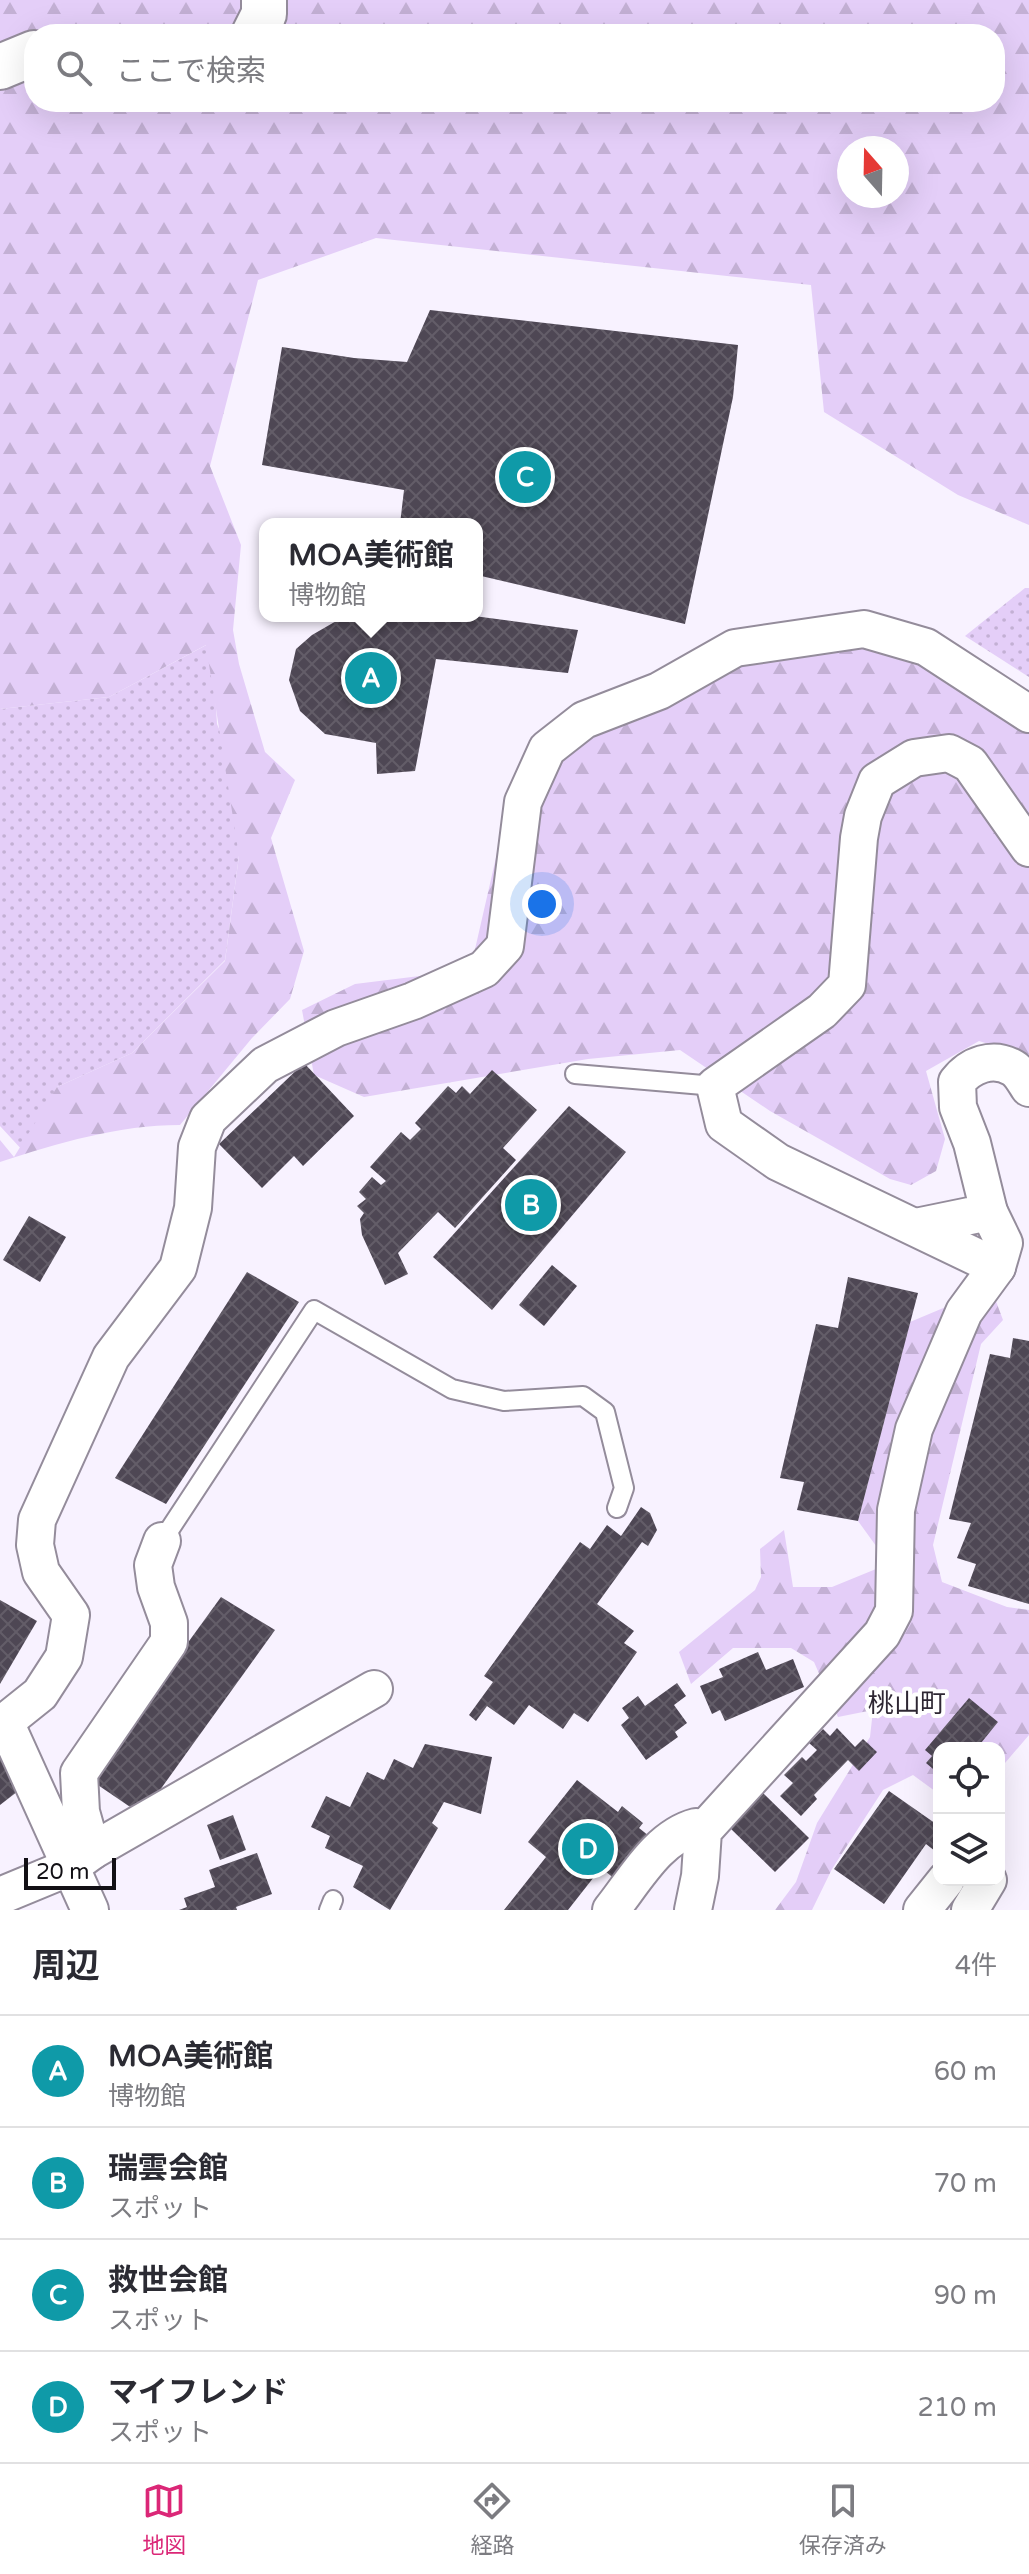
<!DOCTYPE html>
<html lang="ja">
<meta charset="utf-8">
<style>
body{margin:0;font-family:"Varela Round","Noto Sans JP",sans-serif;background:#f7f7f7;color:#2b2b33}
.controls{position:absolute;right:24px;bottom:24px;display:grid;overflow:hidden;border-radius:16px;box-shadow:0 8px 32px #0002}
.controls button{width:72px;height:72px;display:grid;place-items:center;padding:0;border:0;border-bottom:2px solid #e1e1e2;background:#fff;color:#2b2b33;font:40px sans-serif}
.compass{position:absolute;left:837px;top:136px;width:72px;height:72px;border-radius:50%;background:#fff;box-shadow:0 8px 32px #0002;rotate:340deg}
.scale{position:absolute;left:24px;bottom:20px;width:92px;box-sizing:border-box;padding-left:8px;border:4px solid #121015;border-top:0;font-size:22px;line-height:28px;white-space:nowrap;color:#121015;-webkit-text-stroke:6px #fff;paint-order:stroke}
.you{position:absolute;left:542px;top:904px;width:28px;height:28px;margin:-20px;border:6px solid #fff;border-radius:50%;background:#1a73e8;box-shadow:0 0 0 12px #1a73e833}
.badge{display:grid;place-items:center;width:52px;height:52px;border-radius:50%;background:#db2777;color:#fff;font-size:26px;font-weight:700}
.pin{position:absolute;translate:-50% -50%;border:4px solid #fff;box-shadow:0 2px 8px #0006}
.popup{position:absolute;left:259px;top:518px;width:224px;height:104px;box-sizing:border-box;display:grid;place-content:center;border-radius:16px;background:#fff;filter:drop-shadow(0 2px 6px #0005);font-size:26px;white-space:nowrap;color:#7c7c81}
.popup b{font-size:30px;color:#2b2b33}
.popup::after{content:'';position:absolute;left:50%;top:100%;margin-left:-16px;border:16px solid transparent;border-top-color:#fff}
.list{margin:0;padding:0;list-style:none}
h2{display:flex;justify-content:space-between;align-items:center;height:104px;margin:0;padding:0 32px;font-size:34px}
h2 small{font-size:26px;font-weight:400;color:#7c7c81}
.list li{display:grid;grid-template-columns:52px 1fr auto;gap:24px;align-items:center;box-sizing:border-box;height:112px;padding:0 32px;border-top:2px solid #e1e1e2}
.list b{display:block;font-size:30px;white-space:nowrap}
.list p{margin:0;font-size:26px;white-space:nowrap;color:#7c7c81}
.list em{font-size:26px;font-style:normal;color:#7c7c81}
.icon{flex:none;width:44px;height:44px;fill:none;stroke:currentColor;stroke-width:2;stroke-linecap:round;stroke-linejoin:round}
.map{position:relative;flex:none;width:1029px;height:1910px;overflow:hidden}
.search{position:absolute;background:#fff;box-shadow:0 8px 32px #0002;left:24px;right:24px;top:24px;height:88px;display:flex;align-items:center;gap:20px;box-sizing:border-box;padding:0 28px;border-radius:32px;color:#7c7c81;font-size:30px}
.sheet{height:552px;background:#fff}
nav{display:flex;justify-content:space-around;align-items:center;box-sizing:border-box;height:112px;border-top:2px solid #e1e1e2;background:#fff;font-size:22px;color:#7c7c81}
nav a{display:grid;justify-items:center;gap:4px}
nav .on{color:#db2777}
.map>svg:first-child{display:block}
</style>
<div class="map">
<svg width="1029" height="1910" viewBox="0 0 1029 1910">
<defs>
<pattern id="grass-dots" width="8" height="8" patternUnits="userSpaceOnUse" patternTransform="scale(2)"><rect width="8" height="8" fill="#e4cef8"/><path d="M2 2h.1M6 6h.1" fill="none" stroke="#c3b0d4" stroke-width="1.8" stroke-linecap="round"/></pattern>
<pattern id="forest-firs" width="22" height="20" patternUnits="userSpaceOnUse" patternTransform="scale(2)"><rect width="22" height="20" fill="#e4cef8"/><path d="M5 1l3.5 6h-7zM16 11l3.5 6h-7z" fill="#c3b0d4"/></pattern>
<pattern id="building-cross-hatch" width="8" height="8" patternUnits="userSpaceOnUse" patternTransform="scale(2)"><rect width="8" height="8" fill="#4e4754"/><path d="M0 0l8 8M0 8l8-8" fill="none" stroke="#635d68"/></pattern>
</defs>
<rect width="100%" height="100%" fill="#f8f2ff"/>
<!-- grass -->
<g fill="url(#grass-dots)">
<path d="M1025,588H1029V677L965,636Z"/>
<path d="M212,642L217,724L247,796L225,960L132,1053L57,1087L24,1152L0,1126V709L109,697Z"/>
</g>
<!-- forest -->
<g fill="url(#forest-firs)" fill-rule="evenodd">
<path d="M0,0H1029V525L958,495L824,412L811,285L376,238L258,280L210,466L241,545L233,630L239,664L265,752L295,780L271,838L304,951L290,999L252,1038L180,1125C119,1125 58,1143 0,1162V1140L14,1157L57,1087L132,1053L225,961L239,856L206,645L109,697L0,709ZM34,34H995V102H34ZM849,148H897V196H849Z"/>
<path d="M837,631L926,647L1029,726V1065L1008,1050L979,1041L926,1071L945,1139L936,1171L911,1185L890,1179L770,1111L680,1050L588,1059L364,1097L314,1075L302,1010L355,984L436,974L473,958L505,818L547,749L736,652Z"/>
<path d="M991,1288L1003,1320L981,1344L933,1545L942,1582L1007,1607L1029,1610V1735L999,1770V1748H939V1794L913,1775L883,1790L832,1869L812,1910H775L796,1882L817,1823L870,1737L873,1710L838,1717L814,1662L791,1648H733L691,1684L679,1652L755,1590L761,1577L760,1549L784,1530L793,1587H832L876,1569L879,1550L858,1521L910,1322Z"/>
</g>
<!-- building -->
<g fill="url(#building-cross-hatch)">
<path d="M430,310L738,345L733,397L685,624L477,575V524H400L404,490L262,465L282,347L354,358L407,362Z"/>
<path d="M355,616H474L578,630L568,673L436,659L415,771L377,774L376,743L325,734L300,711L289,680L296,649L312,635L338,620Z"/>
<path d="M304,1063L354,1116L303,1166L294,1156L262,1188L219,1144Z"/>
<path d="M492,1070L537,1110L503,1148L516,1160L455,1228L438,1212L398,1253L408,1274L385,1285L362,1235L360,1219L364,1213L357,1206L366,1199L359,1192L372,1177L381,1185L386,1181L370,1167L401,1132L410,1140L421,1129L415,1123L448,1086L456,1093L462,1086L470,1094Z"/>
<path d="M569,1106L626,1152L492,1310L433,1257Z"/>
<path d="M29,1216L66,1237L40,1282L3,1260Z"/>
<path d="M552,1265L577,1286L544,1326L519,1305Z"/>
<path d="M247,1272L299,1302L166,1504L115,1478Z"/>
<path d="M848,1277L918,1293L858,1521L797,1510L804,1482L780,1478L816,1324L838,1328Z"/>
<path d="M1013,1338L1029,1341V1604L968,1586L976,1564L957,1558L971,1523L949,1519L990,1354L1010,1358Z"/>
<path d="M641,1507L650,1513L657,1530L648,1546L642,1542L597,1604L634,1631L624,1643L637,1652L588,1722L574,1713L563,1729L529,1705L514,1725L487,1706L476,1721L469,1715L493,1682L484,1676L580,1542L590,1549L607,1525L621,1536Z"/>
<path d="M221,1597L275,1630L142,1815L89,1779Z"/>
<path d="M0,1600L37,1621L0,1684Z"/>
<path d="M758,1652L766,1670L793,1659L804,1687L725,1721L720,1710L712,1714L700,1686L723,1677L719,1669Z"/>
<path d="M677,1683L686,1696L674,1705L687,1723L675,1732L678,1737L646,1760L621,1725L629,1718L622,1708L638,1696L645,1706Z"/>
<path d="M969,1698L998,1722L977,1748H939V1774L926,1763L932,1756L925,1750Z"/>
<path d="M837,1728L855,1747L863,1739L877,1752L859,1771L848,1760L814,1795L817,1799L801,1816L780,1796L793,1783L784,1775L802,1757L806,1761L817,1750L809,1743L823,1729L830,1736Z"/>
<path d="M0,1743L22,1788L0,1805Z"/>
<path d="M425,1744L492,1757L481,1814L444,1802L432,1823L438,1828L390,1910L353,1887L363,1866L325,1848L330,1836L311,1827L326,1796L350,1807L367,1772L384,1780L394,1759L413,1768Z"/>
<path d="M577,1780L618,1812L622,1806L643,1823L639,1828L649,1836L615,1879L601,1868L568,1910H504L546,1857L528,1842Z"/>
<path d="M889,1791L939,1826V1845L935,1851L926,1844L884,1904L834,1869Z"/>
<path d="M763,1793L809,1838L775,1872L729,1827Z"/>
<path d="M233,1815L246,1850L220,1860L207,1825Z"/>
<path d="M257,1853L272,1894L236,1907L237,1910H179L187,1907L184,1898L215,1887L209,1870Z"/>
</g>
<g fill="none" stroke-linecap="round" stroke-linejoin="round">
<!-- service casing -->
<g stroke="#948c9b" stroke-width="22">
<g id="service">
<path d="M575,1074L715,1086"/>
<path d="M162,1541L314,1310L452,1389L504,1401L583,1396L605,1412L624,1488L617,1508"/>
<path d="M329,1910L333,1900"/>
</g>
</g>
<!-- minor casing -->
<g stroke="#948c9b" stroke-width="40">
<g id="minor">
<path d="M916,1227L989,1212L972,1143L958,1107L957,1082C970,1065 993,1056 1013,1068C1020,1072 1025,1082 1029,1088"/>
<path d="M997,1267L778,1162L724,1124L715,1086L822,1011L847,985L859,838L863,816L877,781L914,758L949,753L970,764L1029,848"/>
<path d="M0,1722H5L40,1694L64,1657L71,1615L41,1572L35,1545L37,1520L111,1357L178,1268L193,1208L197,1147L208,1119L265,1065L336,1028L413,1001L484,969L505,946L523,802L547,749L584,720L659,691L735,648L864,629L926,647L1029,714"/>
<path d="M5,1722L90,1910"/>
<path d="M92,1851L374,1689"/>
<path d="M0,1896L70,1867L92,1851L81,1812L79,1773L169,1642V1623L156,1587L153,1565L162,1541"/>
<path d="M611,1910C635,1880 658,1837 696,1827L703,1831"/>
<path d="M693,1910L700,1876L703,1831L882,1634L894,1611L896,1510L914,1429L964,1312L997,1267L1004,1243L989,1212"/>
<path d="M922,1910L946,1880"/>
<path d="M970,1910L988,1880"/>
</g>
</g>
<!-- tertiary casing -->
<g stroke="#948c9b" stroke-width="48">
<g id="tertiary">
<path d="M254,34L264,14V0"/>
<path d="M0,67L34,53"/>
</g>
</g>
<!-- service -->
<use href="#service" stroke="#fff" stroke-width="18"/>
<!-- minor -->
<use href="#minor" stroke="#fff" stroke-width="36"/>
<!-- tertiary -->
<use href="#tertiary" stroke="#fff" stroke-width="44"/>
</g>
<g text-anchor="middle" dominant-baseline="central" stroke-width="8" stroke-linejoin="round" paint-order="stroke">
<!-- quarter labels -->
<g font-size="26" fill="#2e2733" stroke="#fff">
<text x="907" y="1703">桃山町</text>
</g>
</g>
</svg>
<div class="controls">
<button><svg class="icon" aria-label="locate" viewBox="0 0 24 24"><circle cx="12" cy="12" r="6"/><path d="M12 2v4M12 18v4M2 12h4M18 12h4"/></svg></button>
<button><svg class="icon" aria-label="layers" viewBox="0 0 24 24"><path d="M12 4l9 5-9 5-9-5zM3 14l9 5 9-5"/></svg></button>
</div>
<svg class="compass" viewBox="-18 -18 36 36"><path d="M0-13l5 13h-10z" fill="#e53935"/><path d="M0 13l5-13h-10z" fill="#7c7c81"/></svg>
<div class="scale">20 m</div>
<div class="you"></div>
<div class="pin badge" style="left:371px;top:678px;background:#0f9aa8">A</div>
<div class="popup"><b>MOA美術館</b>博物館</div>
<div class="pin badge" style="left:531px;top:1205px;background:#0f9aa8">B</div>
<div class="pin badge" style="left:525px;top:477px;background:#0f9aa8">C</div>
<div class="pin badge" style="left:588px;top:1849px;background:#0f9aa8">D</div>
<div class="search"><svg class="icon" aria-label="search" viewBox="0 0 24 24"><circle cx="10" cy="10" r="6"/><path d="M15 15l6 6"/></svg>ここで検索</div>
</div>
<section class="sheet">
<h2>周辺<small>4件</small></h2>
<ul class="list">
<li><span class="badge" style="background:#0f9aa8">A</span><div><b>MOA美術館</b><p>博物館</p></div><em>60 m</em></li>
<li><span class="badge" style="background:#0f9aa8">B</span><div><b>瑞雲会館</b><p>スポット</p></div><em>70 m</em></li>
<li><span class="badge" style="background:#0f9aa8">C</span><div><b>救世会館</b><p>スポット</p></div><em>90 m</em></li>
<li><span class="badge" style="background:#0f9aa8">D</span><div><b>マイフレンド</b><p>スポット</p></div><em>210 m</em></li>
</ul>
</section>
<nav>
<a class="on"><svg class="icon" aria-label="map" viewBox="0 0 24 24"><path d="M3 6l6-2 6 2 6-2v14l-6 2-6-2-6 2zM9 4v14M15 6v14"/></svg>地図</a>
<a><svg class="icon" aria-label="directions" viewBox="0 0 24 24"><path d="M12 3l9 9-9 9-9-9zM9 14v-3h6M13 9l2 2-2 2"/></svg>経路</a>
<a><svg class="icon" aria-label="saved" viewBox="0 0 24 24"><path d="M7 4h10v16l-5-4-5 4z"/></svg>保存済み</a>
</nav>
